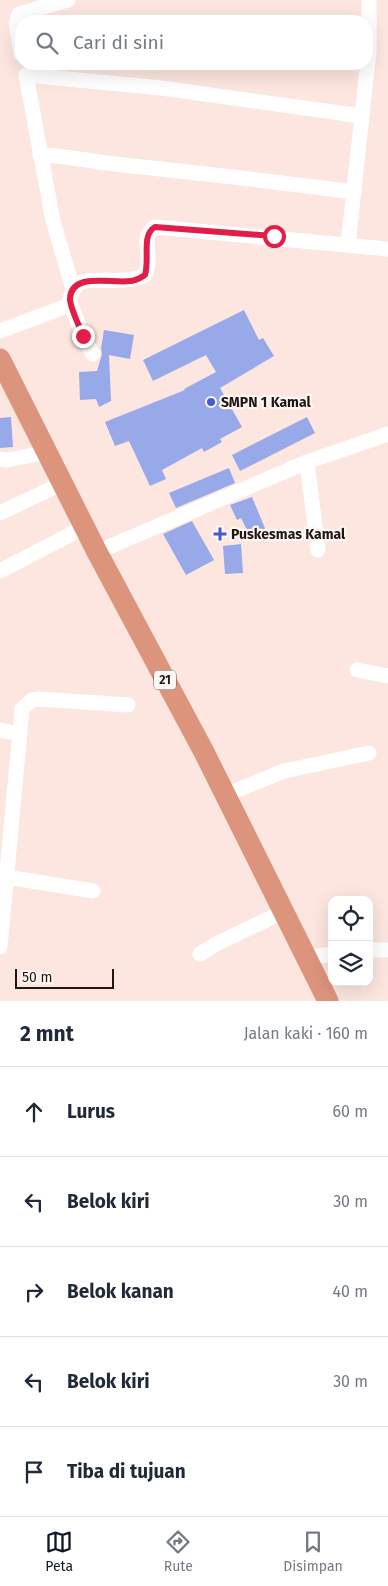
<!DOCTYPE html>
<html lang="id">
<meta charset="utf-8">
<style>
body{margin:0;font-family:"Fira Sans",sans-serif;background:#f6f6f7;color:#1f2937}
.controls{position:absolute;right:15px;bottom:15px;display:grid;overflow:hidden;border-radius:10px;box-shadow:0 5px 20px #0002}
.controls button{width:45px;height:45px;display:grid;place-items:center;padding:0;border:0;border-bottom:1px solid #e0e1e3;background:#fff;color:#1f2937;font:25px sans-serif}
.scale{position:absolute;left:15px;bottom:12px;width:99px;box-sizing:border-box;padding-left:5px;border:2px solid #221612;border-top:0;font-size:14px;line-height:18px;white-space:nowrap;color:#221612;-webkit-text-stroke:4px #fef7f4;paint-order:stroke}
.stop{position:absolute;width:15px;height:15px;margin:-11px;border:4px solid #e11d48;border-radius:50%;background:#fff}
.stop.end{background:#e11d48;border-color:#fff;box-shadow:0 1px 5px #0008}
.list{margin:0;padding:0;list-style:none}
h2{display:flex;justify-content:space-between;align-items:center;height:65px;margin:0;padding:0 20px;font-size:21px}
h2 small{font-size:16px;font-weight:400;color:#747a83}
.list li{display:grid;grid-template-columns:32px 1fr auto;gap:15px;align-items:center;box-sizing:border-box;height:90px;padding:0 20px;border-top:1px solid #e0e1e3}
.list b{display:block;font-size:19px;white-space:nowrap}
.list em{font-size:16px;font-style:normal;color:#747a83}
.icon{flex:none;width:28px;height:28px;fill:none;stroke:currentColor;stroke-width:2;stroke-linecap:round;stroke-linejoin:round}
.map{position:relative;flex:none;width:388px;height:1001px;overflow:hidden}
.search{position:absolute;background:#fff;box-shadow:0 5px 20px #0002;left:15px;right:15px;top:15px;height:55px;display:flex;align-items:center;gap:12px;box-sizing:border-box;padding:0 18px;border-radius:20px;color:#747a83;font-size:19px}
.sheet{height:515px;background:#fff}
nav{display:flex;justify-content:space-around;align-items:center;box-sizing:border-box;height:70px;border-top:1px solid #e0e1e3;background:#fff;font-size:14px;color:#747a83}
nav a{display:grid;justify-items:center;gap:2px}
nav .on{color:#111827}
.map>svg:first-child{display:block}
</style>
<div class="map">
<svg width="388" height="1001" viewBox="0 0 388 1001">
<rect width="100%" height="100%" fill="#fce6df"/>
<!-- building -->
<g fill="#97a9e8">
<path d="M244,310L259,340L263,338L274,356L220,388L242,427L220,439L222,442L204,452L202,448L162,470L166,479L150,486L129,441L115,446L105,422L185,390L184,389L216,372L206,355L153,381L143,360Z"/>
<path d="M104,330L134,335L130,359L109,355L111,401L99,407L96,399L80,400L79,372L97,371L102,354L101,348Z"/>
<path d="M11,417L13,447L0,448V418Z"/>
<path d="M307,417L315,433L240,471L232,455Z"/>
<path d="M229,468L235,483L176,508L169,493Z"/>
<path d="M252,497L267,533L252,540L241,518L237,520L230,505Z"/>
<path d="M192,521L214,560L186,575L163,534Z"/>
<path d="M241,544L243,573L225,574L223,546Z"/>
</g>
<g fill="none" stroke-linecap="round" stroke-linejoin="round">
<!-- minor -->
<g stroke="#fff" stroke-width="15">
<path d="M21,54L16,23L19,14L68,0"/>
<path d="M40,155C68,156 95,162 123,165C200,173 277,182 354,192"/>
<path d="M348,245L369,51V0"/>
<path d="M73,289L53,221L26,75L161,88L362,116"/>
<path d="M70,302L83,337L93,354"/>
<path d="M0,331L67,306C71,299 70,291 77,285C87,275 125,286 145,275C146,272 148,267 148,264C150,250 141,236 155,227L388,249"/>
<path d="M0,459L8,460L48,452"/>
<path d="M307,462L318,550"/>
<path d="M0,513L63,483"/>
<path d="M97,552L307,462L388,434"/>
<path d="M0,571L85,527"/>
<path d="M357,670L388,676"/>
<path d="M0,730L20,734"/>
<path d="M225,795L284,771L369,753"/>
<path d="M7,877L93,891"/>
<path d="M0,947L22,709L32,700L39,699L128,705"/>
<path d="M369,950H388"/>
<path d="M200,954L218,943L283,912"/>
<path d="M308,958L332,954"/>
</g>
<!-- highway -->
<path stroke="#dd947d" stroke-width="21" d="M0,359L97,552L204,752L328,1001"/>
</g>
<g fill="none" stroke-linecap="round" stroke-linejoin="round">
<!-- route -->
<path stroke="#e11d48" stroke-width="6" d="M83,336C80,327 70,308 70,299C71,271 113,284 130,281C136,281 140,278 145,275C150,258 141,235 155,227L274,236"/>
</g>
<!-- markers -->
<g fill="#475ace" stroke="#fef7f4" stroke-width="2">
<circle cx="211" cy="402" r="5"/>
<path d="M217.5 526.5h5v5h5v5h-5v5h-5v-5h-5v-5h5z"/>
</g>
<g text-anchor="middle" dominant-baseline="central" stroke-width="4.5" stroke-linejoin="round" paint-order="stroke">
<!-- shield labels -->
<rect fill="#fef7f4" stroke="#645a56" stroke-width="1" x="154" y="670.5" width="22" height="19" rx="4"/>
<g font-size="12" font-weight="bold" fill="#221612">
<text x="165" y="680">21</text>
</g>
<!-- poi labels -->
<g font-size="14" font-weight="bold" fill="#221612" stroke="#fef7f4" text-anchor="start">
<text x="221" y="402">SMPN 1 Kamal</text>
<text x="231" y="534">Puskesmas Kamal</text>
</g>
</g>
</svg>
<div class="controls">
<button><svg class="icon" aria-label="locate" viewBox="0 0 24 24"><circle cx="12" cy="12" r="6"/><path d="M12 2v4M12 18v4M2 12h4M18 12h4"/></svg></button>
<button><svg class="icon" aria-label="layers" viewBox="0 0 24 24"><path d="M12 4l9 5-9 5-9-5zM3 14l9 5 9-5"/></svg></button>
</div>
<div class="scale">50 m</div>
<div class="stop" style="left:274px;top:236px"></div>
<div class="stop end" style="left:83px;top:336px"></div>
<div class="search"><svg class="icon" aria-label="search" viewBox="0 0 24 24"><circle cx="10" cy="10" r="6"/><path d="M15 15l6 6"/></svg>Cari di sini</div>
</div>
<section class="sheet">
<h2>2 mnt<small>Jalan kaki · 160 m</small></h2>
<ul class="list">
<li><svg class="icon" aria-label="ahead" viewBox="0 0 24 24"><path d="M12 20V5M6 11l6-6 6 6"/></svg><div><b>Lurus</b></div><em>60 m</em></li>
<li><svg class="icon" aria-label="left" viewBox="0 0 24 24"><path d="M17 20v-9H6M10 6l-5 5 5 5"/></svg><div><b>Belok kiri</b></div><em>30 m</em></li>
<li><svg class="icon" aria-label="right" viewBox="0 0 24 24"><path d="M7 20v-9h11M14 6l5 5-5 5"/></svg><div><b>Belok kanan</b></div><em>40 m</em></li>
<li><svg class="icon" aria-label="left" viewBox="0 0 24 24"><path d="M17 20v-9H6M10 6l-5 5 5 5"/></svg><div><b>Belok kiri</b></div><em>30 m</em></li>
<li><svg class="icon" aria-label="arrive" viewBox="0 0 24 24"><path d="M6 21V4h12l-3 4 3 4H6"/></svg><div><b>Tiba di tujuan</b></div></li>
</ul>
</section>
<nav>
<a class="on"><svg class="icon" aria-label="map" viewBox="0 0 24 24"><path d="M3 6l6-2 6 2 6-2v14l-6 2-6-2-6 2zM9 4v14M15 6v14"/></svg>Peta</a>
<a><svg class="icon" aria-label="directions" viewBox="0 0 24 24"><path d="M12 3l9 9-9 9-9-9zM9 14v-3h6M13 9l2 2-2 2"/></svg>Rute</a>
<a><svg class="icon" aria-label="saved" viewBox="0 0 24 24"><path d="M7 4h10v16l-5-4-5 4z"/></svg>Disimpan</a>
</nav>
